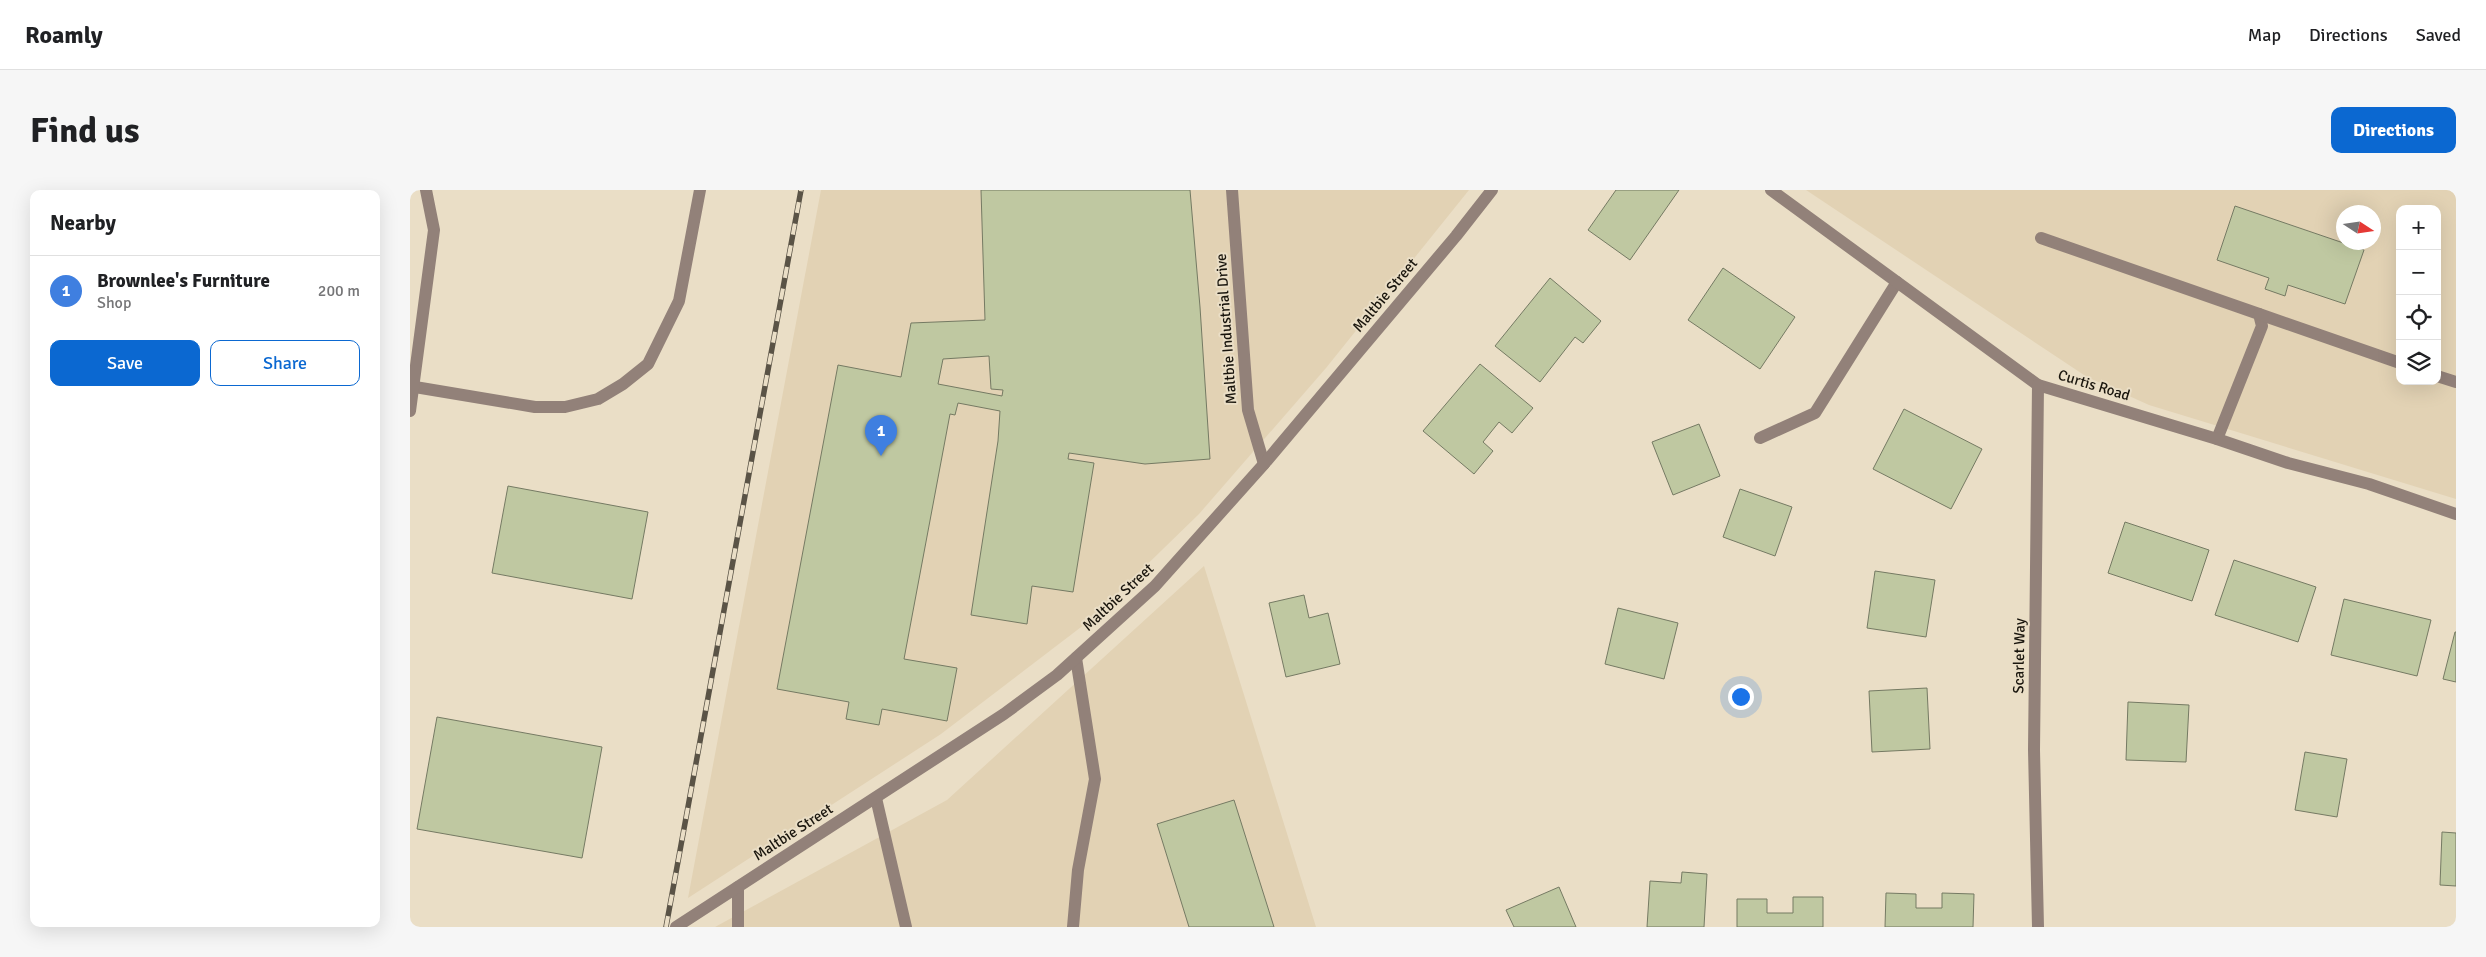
<!DOCTYPE html>
<meta charset="utf-8">
<style>
body{margin:0;font-family:Signika,sans-serif;background:#f6f6f6;color:#202124}
.controls{position:absolute;right:15px;top:15px;display:grid;overflow:hidden;border-radius:10px;box-shadow:0 5px 20px #0002}
.controls button{width:45px;height:45px;display:grid;place-items:center;padding:0;border:0;border-bottom:1px solid #e0e0e0;background:#fff;color:#202124;font:25px sans-serif}
.compass{position:absolute;left:1926px;top:15px;width:45px;height:45px;border-radius:50%;background:#fff;box-shadow:0 5px 20px #0002;rotate:102deg}
.you{position:absolute;left:1330px;top:506px;width:18px;height:18px;margin:-12px;border:4px solid #fff;border-radius:50%;background:#1a73e8;box-shadow:0 0 0 8px #1a73e833}
.badge{display:grid;place-items:center;width:32px;height:32px;border-radius:50%;background:#0b68d1;color:#fff;font-size:16px;font-weight:700}
.pin{position:absolute;translate:-50% -41px;filter:drop-shadow(0 1px 2px #0008)}
.pin::after{content:'';position:absolute;top:26px;width:18px;height:15px;background:inherit;clip-path:polygon(0 0,100% 0,50% 100%)}
.list{margin:0;padding:0;list-style:none}
h2{display:flex;justify-content:space-between;align-items:center;height:65px;margin:0;padding:0 20px;font-size:21px}
h2 small{font-size:16px;font-weight:400;color:#757577}
.list li{display:grid;grid-template-columns:32px 1fr auto;gap:15px;align-items:center;box-sizing:border-box;height:70px;padding:0 20px;border-top:1px solid #e0e0e0}
.list b{display:block;font-size:19px;white-space:nowrap}
.list p{margin:0;font-size:16px;white-space:nowrap;color:#757577}
.list em{font-size:16px;font-style:normal;color:#757577}
.actions{display:flex;gap:10px;padding:15px 20px}
.actions a{flex:1;padding:11px 0;border:1px solid #0b68d1;border-radius:10px;text-align:center;font-size:18px;color:#0b68d1}
.actions .main{background:#0b68d1;color:#fff}
.icon{flex:none;width:28px;height:28px;fill:none;stroke:currentColor;stroke-width:2;stroke-linecap:round;stroke-linejoin:round}
.map{position:relative;flex:none;width:2046px;height:737px;overflow:hidden;border-radius:10px}
header{display:flex;align-items:center;gap:30px;box-sizing:border-box;height:70px;padding:0 25px;background:#fff;border-bottom:1px solid #e0e0e0}
header strong{font-size:24px}
nav{display:flex;gap:28px;margin-inline-start:auto;font-size:18px}
.intro{display:flex;align-items:center;justify-content:space-between;box-sizing:border-box;height:120px;padding:0 30px}
h1{margin:0;font-size:35px}
.button{padding:12px 22px;border-radius:10px;background:#0b68d1;color:#fff;font-size:18px;font-weight:700}
main{display:flex;gap:30px;padding:0 30px}
aside{flex:1;background:#fff;border-radius:10px;box-shadow:0 5px 20px #0002}
.map>svg:first-child{display:block}
</style>
<header>
<strong>Roamly</strong>
<nav><a>Map</a><a>Directions</a><a>Saved</a></nav>
</header>
<div class="intro"><h1>Find us</h1><a class="button">Directions</a></div>
<main>
<aside>
<h2>Nearby<small></small></h2>
<ul class="list">
<li><span class="badge" style="background:#3f7fe0">1</span><div><b>Brownlee's Furniture</b><p>Shop</p></div><em>200 m</em></li>
</ul>
<div class="actions"><a class="main">Save</a><a>Share</a></div>
</aside>
<div class="map">
<svg width="2046" height="737" viewBox="0 0 2046 737">
<rect width="100%" height="100%" fill="#eadec6"/>
<!-- built -->
<g fill="#e2d2b4" fill-rule="evenodd">
<path d="M411,0H1059L916,178L789,324L679,431L531,544L278,708Z"/>
<path d="M1396,0H2046V309L1739,215L1677,187ZM1990,19H2027V191H1990ZM1934,22H1964V52H1934Z"/>
<path d="M794,376L906,737H305L537,610Z"/>
</g>
<!-- building -->
<g fill="#bfc8a1" stroke="#757a63" fill-rule="evenodd">
<path d="M571,0H780L790,117L800,269L735,274L659,263L658,269L684,273L663,402L622,396L617,434L561,425L588,251L590,221L548,213L545,225L540,224L494,469L547,478L537,531L472,519L469,535L436,529L439,512L367,499L428,175L491,187L501,133L575,130ZM579,166L581,199L593,200L592,206L528,194L533,169Z"/>
<path d="M1206,0H1269L1220,70L1178,40Z"/>
<path d="M1825,16L1954,60L1935,114L1878,95L1875,106L1855,99L1859,88L1807,70Z"/>
<path d="M1313,78L1385,127L1350,179L1278,130Z"/>
<path d="M1140,88L1191,131L1173,153L1165,147L1130,192L1085,156Z"/>
<path d="M1070,174L1123,218L1102,243L1089,232L1073,252L1083,261L1064,284L1013,241Z"/>
<path d="M1494,219L1572,259L1541,319L1463,279Z"/>
<path d="M1289,234L1310,286L1263,305L1242,252Z"/>
<path d="M98,296L238,322L222,409L82,383Z"/>
<path d="M1330,299L1382,317L1365,366L1313,347Z"/>
<path d="M1715,332L1799,360L1782,411L1698,383Z"/>
<path d="M1824,370L1906,397L1888,452L1805,425Z"/>
<path d="M1465,381L1525,390L1516,447L1457,438Z"/>
<path d="M894,405L899,428L918,423L930,474L876,487L859,413Z"/>
<path d="M1934,409L2021,430L2007,486L1921,465Z"/>
<path d="M1208,418L1268,433L1254,489L1195,474Z"/>
<path d="M2045,442H2046V492L2033,489Z"/>
<path d="M1517,498L1520,559L1462,562L1459,501Z"/>
<path d="M1718,512L1779,515L1776,572L1716,570Z"/>
<path d="M27,527L192,557L172,668L7,639Z"/>
<path d="M1895,562L1937,569L1927,627L1885,620Z"/>
<path d="M824,610L864,737H779L747,634Z"/>
<path d="M2032,642L2046,643V696L2030,695Z"/>
<path d="M1272,682L1297,684L1294,737H1237L1240,691L1271,693Z"/>
<path d="M1149,697L1166,737H1104L1096,720Z"/>
<path d="M1476,703L1506,704V718H1532V703L1564,704L1563,737H1475Z"/>
<path d="M1383,707H1413V737H1327V709H1357V723H1383Z"/>
</g>
<g fill="none" stroke-linecap="round" stroke-linejoin="round">
<!-- service -->
<g stroke="#928179" stroke-width="12">
<path d="M822,0L838,220L854,274"/>
<path d="M1631,48L1849,124L1852,136L1807,249"/>
<path d="M1849,124L1990,173"/>
<path d="M2027,186L2046,192"/>
<path d="M5,197L125,217H155L188,209L213,194L238,174L269,111L290,0"/>
<path d="M1350,248L1405,223L1487,92"/>
<path d="M466,608L496,737"/>
<path d="M328,697V737"/>
<path d="M663,737L668,680L685,589L666,468"/>
</g>
<!-- minor -->
<g stroke="#928179" stroke-width="12">
<path d="M1361,0L1628,195L1807,249L1878,273L1959,294L2046,324"/>
<path d="M0,221L24,40L16,0"/>
<path d="M1628,737L1624,560L1628,195"/>
</g>
<!-- tertiary -->
<path stroke="#928179" stroke-width="12" d="M266,737L594,524L647,485L745,396L854,274L1046,46L1082,0"/>
<!-- rail casing -->
<g stroke="#5a5346" stroke-width="5.5">
<path id="rail" d="M256,737L391,0"/>
</g>
<!-- rail -->
<use href="#rail" stroke="#eadec6" stroke-width="4" stroke-dasharray="11" stroke-linecap="butt"/>
</g>
<g text-anchor="middle" dominant-baseline="central" stroke-width="4" stroke-linejoin="round" paint-order="stroke">
<!-- street labels -->
<g font-size="15" fill="#19150d" stroke="#eadec6">
<text transform="translate(975 105) rotate(-50)">Maltbie Street</text>
<text transform="translate(816 139) rotate(-94)">Maltbie Industrial Drive</text>
<text transform="translate(1684 195) rotate(17)">Curtis Road</text>
<text transform="translate(708 407) rotate(-43)">Maltbie Street</text>
<text transform="translate(1609 466) rotate(-89)">Scarlet Way</text>
<text transform="translate(383 642) rotate(-33)">Maltbie Street</text>
</g>
</g>
</svg>
<div class="controls">
<button>+</button>
<button>−</button>
<button><svg class="icon" aria-label="locate" viewBox="0 0 24 24"><circle cx="12" cy="12" r="6"/><path d="M12 2v4M12 18v4M2 12h4M18 12h4"/></svg></button>
<button><svg class="icon" aria-label="layers" viewBox="0 0 24 24"><path d="M12 4l9 5-9 5-9-5zM3 14l9 5 9-5"/></svg></button>
</div>
<svg class="compass" viewBox="-18 -18 36 36"><path d="M0-13l5 13h-10z" fill="#e53935"/><path d="M0 13l5-13h-10z" fill="#757577"/></svg>
<div class="you"></div>
<div class="pin badge" style="left:471px;top:266px;background:#3f7fe0">1</div>
</div>
</main>
